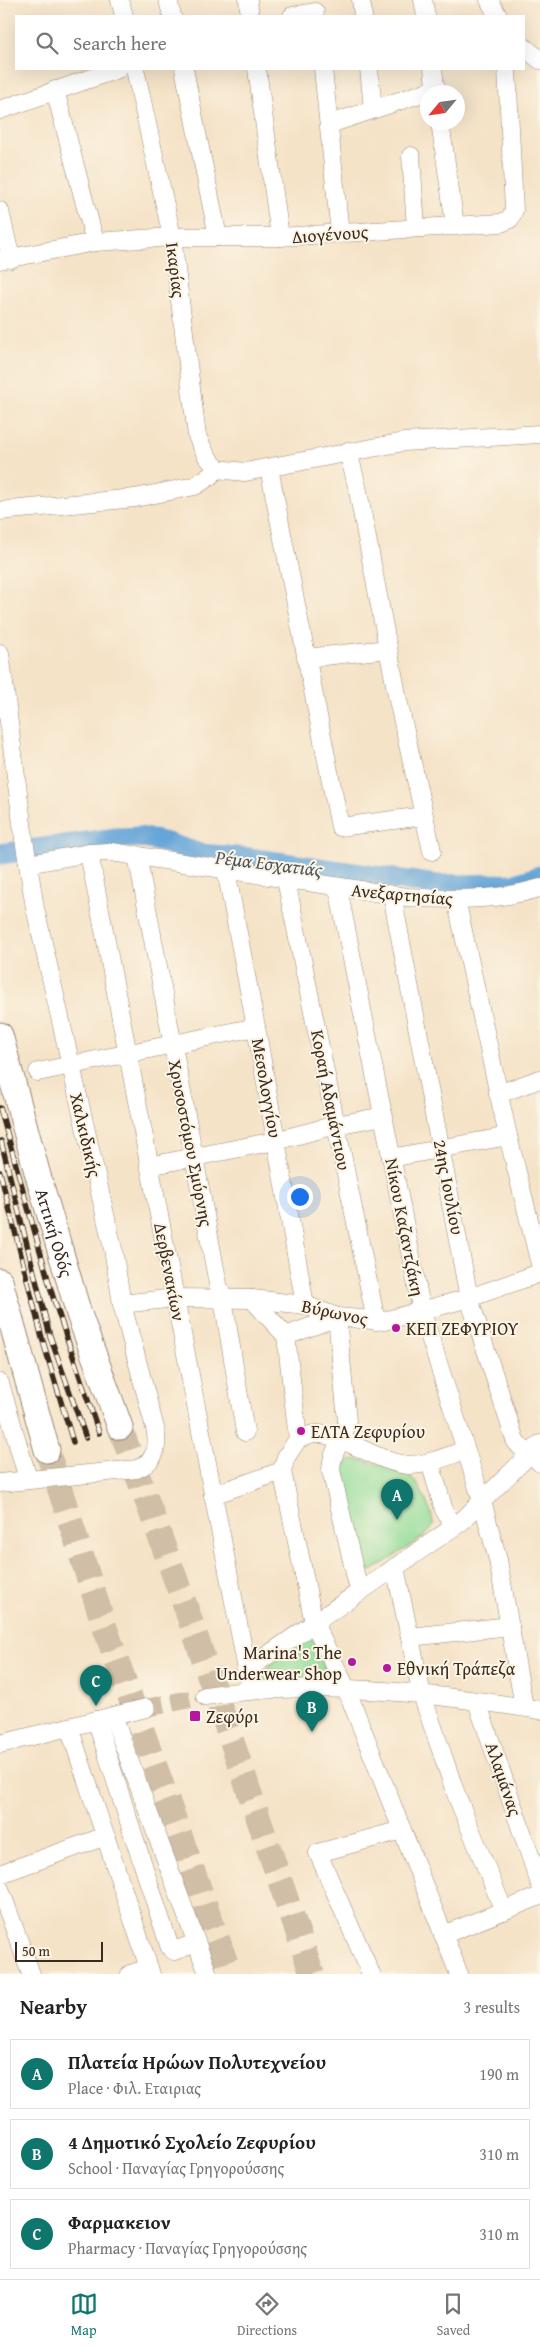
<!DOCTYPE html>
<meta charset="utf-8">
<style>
body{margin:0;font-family:"Gentium Book Plus",serif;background:#f6f6f6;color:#222}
.compass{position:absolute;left:420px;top:85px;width:45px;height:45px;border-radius:50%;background:#fff;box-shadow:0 5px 20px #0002;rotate:241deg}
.scale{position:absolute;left:15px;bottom:12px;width:88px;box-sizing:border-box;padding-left:5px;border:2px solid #3b2a1e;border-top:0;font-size:14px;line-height:18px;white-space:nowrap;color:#3b2a1e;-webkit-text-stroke:4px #fcf5e5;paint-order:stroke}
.you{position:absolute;left:299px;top:1196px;width:18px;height:18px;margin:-12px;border:4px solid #fff;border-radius:50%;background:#1a73e8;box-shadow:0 0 0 8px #1a73e833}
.badge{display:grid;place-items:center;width:32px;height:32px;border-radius:50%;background:#0f766e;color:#fff;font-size:16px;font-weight:700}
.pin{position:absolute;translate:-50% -41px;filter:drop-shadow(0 1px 2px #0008)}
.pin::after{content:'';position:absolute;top:26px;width:18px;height:15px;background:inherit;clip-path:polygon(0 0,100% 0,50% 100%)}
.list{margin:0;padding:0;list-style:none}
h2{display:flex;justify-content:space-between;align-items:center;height:65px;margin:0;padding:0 20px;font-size:21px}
h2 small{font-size:16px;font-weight:400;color:#767676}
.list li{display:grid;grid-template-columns:32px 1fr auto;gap:15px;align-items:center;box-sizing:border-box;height:70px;margin:0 10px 10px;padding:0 10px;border:1px solid #e0e0e0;border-radius:0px}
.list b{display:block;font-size:19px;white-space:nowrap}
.list p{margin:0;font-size:16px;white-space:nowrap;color:#767676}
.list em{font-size:16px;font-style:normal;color:#767676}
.icon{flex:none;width:28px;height:28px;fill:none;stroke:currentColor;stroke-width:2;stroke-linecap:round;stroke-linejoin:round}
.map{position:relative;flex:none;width:540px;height:1974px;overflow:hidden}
.search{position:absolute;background:#fff;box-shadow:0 5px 20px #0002;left:15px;right:15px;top:15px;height:55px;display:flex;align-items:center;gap:12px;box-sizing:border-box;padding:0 18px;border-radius:0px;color:#767676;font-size:19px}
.sheet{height:305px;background:#fff}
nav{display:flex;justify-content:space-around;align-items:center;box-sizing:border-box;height:70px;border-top:1px solid #e0e0e0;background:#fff;font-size:14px;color:#767676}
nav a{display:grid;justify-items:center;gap:2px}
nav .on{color:#0f766e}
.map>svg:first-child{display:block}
</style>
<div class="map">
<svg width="540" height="1974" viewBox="0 0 540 1974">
<rect width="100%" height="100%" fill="#fcf5e5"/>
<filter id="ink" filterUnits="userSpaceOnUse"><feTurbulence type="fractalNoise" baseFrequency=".02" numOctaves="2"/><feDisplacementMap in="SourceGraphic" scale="10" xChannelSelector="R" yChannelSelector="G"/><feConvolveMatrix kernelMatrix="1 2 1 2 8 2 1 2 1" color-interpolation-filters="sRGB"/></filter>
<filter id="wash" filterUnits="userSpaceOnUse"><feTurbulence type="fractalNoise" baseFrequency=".0096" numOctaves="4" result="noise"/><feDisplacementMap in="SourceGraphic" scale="20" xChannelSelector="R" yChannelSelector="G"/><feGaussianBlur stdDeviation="1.12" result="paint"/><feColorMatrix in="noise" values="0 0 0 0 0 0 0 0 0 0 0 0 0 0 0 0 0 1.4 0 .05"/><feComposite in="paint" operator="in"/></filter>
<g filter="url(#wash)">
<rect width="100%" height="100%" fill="#f5e3c8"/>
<!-- green -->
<g fill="#93dc98" stroke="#67835b">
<path d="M350,1459C367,1459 399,1470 413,1480C420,1485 435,1517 433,1526C432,1529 428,1532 426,1535L372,1571L364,1569L358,1563L340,1476L342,1468Z"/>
<path d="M307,1639L313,1641L326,1671L323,1677L266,1681L261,1679L259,1673Z"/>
</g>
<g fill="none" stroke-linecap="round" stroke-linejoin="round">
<!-- river -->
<path stroke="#66a5d8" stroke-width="21" d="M0,854L116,838L140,837L167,843L200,854L249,858L437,885L516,884L540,876"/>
</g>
</g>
<g filter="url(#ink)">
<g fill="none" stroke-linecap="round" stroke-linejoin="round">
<!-- minor-tunnel -->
<path stroke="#d0bea6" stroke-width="18" stroke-dasharray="18 9" stroke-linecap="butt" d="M146,1708L205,1696"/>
<!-- highway-tunnel -->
<g stroke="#d0bea6" stroke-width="25" stroke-dasharray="25 12" stroke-linecap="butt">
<path d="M120,1427L186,1608L312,1974"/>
<path d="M47,1450L104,1625L230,1974"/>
</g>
<!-- minor casing -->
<g stroke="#988673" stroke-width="19">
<g id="minor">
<path d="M120,0L124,16"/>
<path d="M168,0L172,16"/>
<path d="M248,0L250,16"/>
<path d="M361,0L363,16"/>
<path d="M423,0L426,16"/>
<path d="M489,0L498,16"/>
<path d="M292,16L315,12"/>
<path d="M524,47L540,60"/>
<path d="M135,69L172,237L197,436L206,455L217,469"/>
<path d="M184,69L218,237"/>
<path d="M257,69L280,237"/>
<path d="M323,69L340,234"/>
<path d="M369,69L373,109"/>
<path d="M433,69L436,92"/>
<path d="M55,90L95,242"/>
<path d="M0,110L118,69"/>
<path d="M440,122L455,225"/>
<path d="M330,124L435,89"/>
<path d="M411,156L416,228"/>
<path d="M0,211L11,259"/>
<path d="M0,260L95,242L172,237H280L501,223L510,219L514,210L507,69"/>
<path d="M348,451L357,486L398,700L432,851"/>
<path d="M269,468L340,827L424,816"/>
<path d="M0,511L135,498L195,486L210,476L217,469L245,472L404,442L540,434"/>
<path d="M0,653L24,839L35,908L113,1249L122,1304L155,1428C159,1447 156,1461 137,1469L0,1483"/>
<path d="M306,658L388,649"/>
<path d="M89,853L251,1690"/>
<path d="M137,855L218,1284L223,1299L245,1432"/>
<path d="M28,864L89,853L111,852L407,897C451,900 497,901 540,888"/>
<path d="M226,870L256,1027L305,1305"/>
<path d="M286,880L376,1321"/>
<path d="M338,888L422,1312L482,1501L498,1560L524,1707"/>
<path d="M392,895L469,1298L515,1440C523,1453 533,1454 540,1463"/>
<path d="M456,899L508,1136L540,1264"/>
<path d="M38,1072L256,1027"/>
<path d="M498,1094L540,1079"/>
<path d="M391,1158L508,1136"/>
<path d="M149,1166L275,1141L336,1125L384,1116"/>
<path d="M252,1299L286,1336L298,1439L286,1457L282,1471L314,1623L346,1688L459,1974"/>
<path d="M122,1304L175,1298L252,1299L305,1305L337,1317L384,1321L469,1298L540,1273"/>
<path d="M286,1336L337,1317L347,1421C344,1443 332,1447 331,1470L359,1591"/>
<path d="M0,1383L28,1479"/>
<path d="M298,1439C304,1437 310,1434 317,1434C343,1434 380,1464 409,1465C428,1465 448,1456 465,1450"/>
<path d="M430,1462L444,1510L454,1526"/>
<path d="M213,1495L282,1471"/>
<path d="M395,1567L422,1695L456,1794L504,1911"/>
<path d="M410,1637L510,1626"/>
<path d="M246,1670L461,1522L540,1444"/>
<path d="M205,1696C316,1679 430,1693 540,1710"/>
<path d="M477,1702L540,1884"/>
<path d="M113,1716L208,1974"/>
<path d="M96,1720L170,1948L174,1951L196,1943"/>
<path d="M69,1727L151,1974"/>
<path d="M0,1744L146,1708"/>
<path d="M0,1874L106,1836"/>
<path d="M0,1889L31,1974"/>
<path d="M443,1935L540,1896"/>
<path d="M130,1974L149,1968"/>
<path d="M371,1974L318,1853L402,1830"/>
</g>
</g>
<!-- highway casing -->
<g stroke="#988673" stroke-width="27">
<g id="highway">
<path id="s1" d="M0,1035L37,1172L79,1314L120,1427"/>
<path d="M0,1281L47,1450"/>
</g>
</g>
<!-- minor -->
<use href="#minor" stroke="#fff" stroke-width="18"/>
<!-- highway -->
<use href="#highway" stroke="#fff" stroke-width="25"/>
<!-- rail casing -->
<g stroke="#3b2a1e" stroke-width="5.5">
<g id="rail">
<path d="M0,1108L53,1297L99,1433"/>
<path d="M1,1141L50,1336L86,1438"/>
<path d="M0,1172L42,1338L73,1442"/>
</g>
</g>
<!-- rail -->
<use href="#rail" stroke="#fcf5e5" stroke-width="4" stroke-dasharray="11" stroke-linecap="butt"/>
</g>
</g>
<!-- markers -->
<g fill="#b5179e" stroke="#fcf5e5" stroke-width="2">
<circle cx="396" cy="1328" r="5"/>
<circle cx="301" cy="1431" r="5"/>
<circle cx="352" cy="1662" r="5"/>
<circle cx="387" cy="1668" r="5"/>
<rect x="189" y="1710" width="12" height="12" rx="2.5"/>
</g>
<g text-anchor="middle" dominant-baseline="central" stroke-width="4" stroke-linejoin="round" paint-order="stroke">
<!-- street labels -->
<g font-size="18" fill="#3b2a1e" stroke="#fcf5e5">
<text transform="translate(330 234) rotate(-4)">Διογένους</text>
<text transform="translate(176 270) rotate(83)">Ικαρίας</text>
<text transform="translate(402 894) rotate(5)">Ανεξαρτησίας</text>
<text transform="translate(267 1088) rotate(80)">Μεσολογγίου</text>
<text transform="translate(331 1100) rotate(79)">Κοραή Αδαμάντιου</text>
<text transform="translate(86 1135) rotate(77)">Χαλκιδικής</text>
<text transform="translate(191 1143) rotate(79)">Χρυσοστόμου Σμύρνης</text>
<text transform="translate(449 1187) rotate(79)">24ης Ιουλίου</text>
<text transform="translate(405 1227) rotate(79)">Νίκου Καζαντζάκη</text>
<text stroke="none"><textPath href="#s1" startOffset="205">Αττική Οδός</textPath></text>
<text transform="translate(170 1272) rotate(79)">Δερβενακίων</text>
<text transform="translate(335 1312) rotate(12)">Βύρωνος</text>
<text transform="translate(504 1779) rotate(71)">Αλαμάνας</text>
</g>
<!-- poi labels -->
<g font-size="18" fill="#3b2a1e" stroke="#fcf5e5" text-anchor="start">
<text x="406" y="1328">ΚΕΠ ΖΕΦΥΡΙΟΥ</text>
<text x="311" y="1431">ΕΛΤΑ Ζεφυρίου</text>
<text x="342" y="1652" text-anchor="end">Marina's The<tspan x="342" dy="21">Underwear Shop</tspan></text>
<text x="397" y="1668">Εθνική Τράπεζα</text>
<text x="206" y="1716">Ζεφύρι</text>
</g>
<!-- water labels -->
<g font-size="19" font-style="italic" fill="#4a555f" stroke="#fcf5e5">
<text transform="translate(269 863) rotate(7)">Ρέμα Εσχατιάς</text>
</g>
</g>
</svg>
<svg class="compass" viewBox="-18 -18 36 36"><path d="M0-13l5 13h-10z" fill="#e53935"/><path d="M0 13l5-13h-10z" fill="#767676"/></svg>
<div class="scale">50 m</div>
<div class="you"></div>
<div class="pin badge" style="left:397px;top:1520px">A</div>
<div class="pin badge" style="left:312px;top:1732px">B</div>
<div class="pin badge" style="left:96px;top:1706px">C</div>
<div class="search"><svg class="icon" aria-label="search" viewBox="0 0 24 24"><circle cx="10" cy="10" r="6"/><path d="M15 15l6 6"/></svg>Search here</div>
</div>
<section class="sheet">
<h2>Nearby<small>3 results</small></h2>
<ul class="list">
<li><span class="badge">A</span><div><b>Πλατεία Ηρώων Πολυτεχνείου</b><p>Place · Φιλ. Εταιριας</p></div><em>190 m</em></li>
<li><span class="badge">B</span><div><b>4 Δημοτικό Σχολείο Ζεφυρίου</b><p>School · Παναγίας Γρηγορούσσης</p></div><em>310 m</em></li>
<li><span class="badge">C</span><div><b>Φαρμακειον</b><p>Pharmacy · Παναγίας Γρηγορούσσης</p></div><em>310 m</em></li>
</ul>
</section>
<nav>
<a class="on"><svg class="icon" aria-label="map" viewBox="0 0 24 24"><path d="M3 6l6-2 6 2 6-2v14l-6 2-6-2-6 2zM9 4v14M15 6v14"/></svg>Map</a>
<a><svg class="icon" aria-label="directions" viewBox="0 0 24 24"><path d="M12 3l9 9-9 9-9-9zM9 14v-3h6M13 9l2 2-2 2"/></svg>Directions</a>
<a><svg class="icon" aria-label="saved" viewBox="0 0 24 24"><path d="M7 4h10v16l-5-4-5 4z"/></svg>Saved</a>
</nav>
